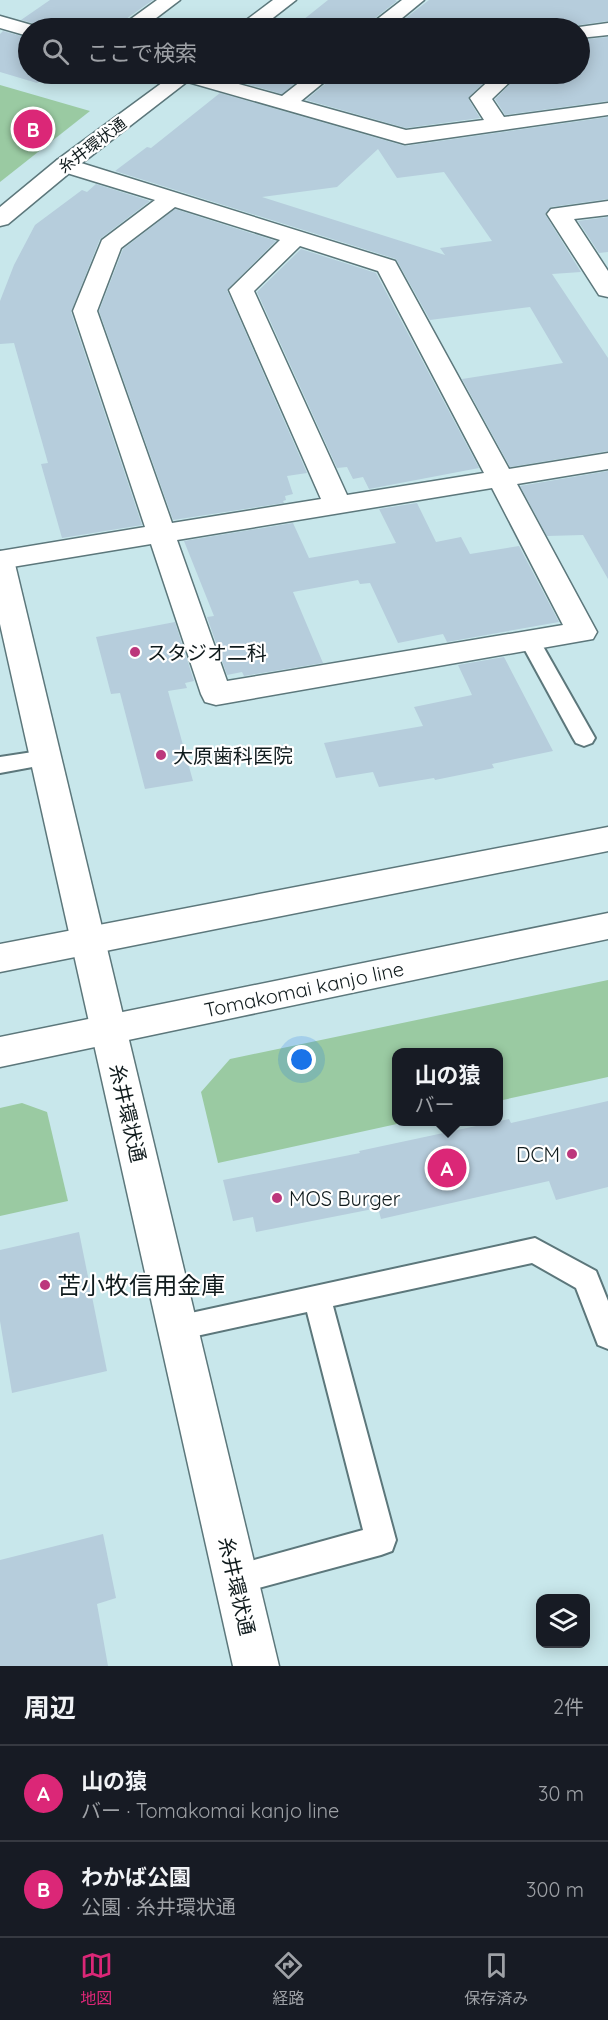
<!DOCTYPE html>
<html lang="ja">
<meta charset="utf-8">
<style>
body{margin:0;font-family:Quicksand,"Noto Sans JP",sans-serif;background:#242831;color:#f1f3f6}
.controls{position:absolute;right:18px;bottom:18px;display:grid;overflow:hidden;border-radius:12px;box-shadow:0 3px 15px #0003}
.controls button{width:54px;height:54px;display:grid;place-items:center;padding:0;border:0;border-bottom:2px solid #363941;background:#171b24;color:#f1f3f6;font:30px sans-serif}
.you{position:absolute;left:302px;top:1060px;width:21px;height:21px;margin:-15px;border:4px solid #fff;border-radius:50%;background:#1a73e8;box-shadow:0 0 0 9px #1a73e833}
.badge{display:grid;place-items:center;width:39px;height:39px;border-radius:50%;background:#db2777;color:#fff;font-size:20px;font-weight:700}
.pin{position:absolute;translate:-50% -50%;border:3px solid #fff;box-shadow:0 2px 6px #0006}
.popup{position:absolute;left:392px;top:1048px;width:111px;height:78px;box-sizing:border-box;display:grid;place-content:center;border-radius:12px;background:#171b24;filter:drop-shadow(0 2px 4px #0005);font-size:20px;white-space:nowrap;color:#9ea1a6}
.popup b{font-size:22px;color:#f1f3f6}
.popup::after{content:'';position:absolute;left:50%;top:100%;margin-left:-12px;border:12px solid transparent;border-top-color:#171b24}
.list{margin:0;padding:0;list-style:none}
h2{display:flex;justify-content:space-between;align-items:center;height:78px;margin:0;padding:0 24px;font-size:26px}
h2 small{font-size:20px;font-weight:400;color:#9ea1a6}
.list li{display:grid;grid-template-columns:39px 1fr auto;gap:18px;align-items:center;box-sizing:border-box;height:96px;padding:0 24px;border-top:2px solid #363941}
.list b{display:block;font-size:22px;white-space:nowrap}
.list p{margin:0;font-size:20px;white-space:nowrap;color:#9ea1a6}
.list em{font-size:20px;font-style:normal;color:#9ea1a6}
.icon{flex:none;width:33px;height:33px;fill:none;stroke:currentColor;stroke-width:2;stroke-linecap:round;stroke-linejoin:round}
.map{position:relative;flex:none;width:608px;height:1666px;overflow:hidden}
.search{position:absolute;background:#171b24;box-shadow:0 3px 15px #0003;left:18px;right:18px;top:18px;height:66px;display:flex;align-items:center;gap:15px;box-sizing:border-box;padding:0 21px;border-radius:33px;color:#9ea1a6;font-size:22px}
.sheet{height:270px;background:#171b24}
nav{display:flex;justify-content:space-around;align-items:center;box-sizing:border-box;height:84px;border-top:2px solid #363941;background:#171b24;font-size:16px;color:#9ea1a6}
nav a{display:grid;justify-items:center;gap:3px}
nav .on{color:#db2777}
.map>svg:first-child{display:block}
</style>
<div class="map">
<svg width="608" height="1666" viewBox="0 0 608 1666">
<rect width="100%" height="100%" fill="#c8e7eb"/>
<!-- green -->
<g fill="#9acaa2">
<path d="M0,85L90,111L0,182Z"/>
<path d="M608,980V1077L498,1101V1052H396V1122H406L218,1163L201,1092L230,1059Z"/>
<path d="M22,1103L47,1112L68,1201L0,1216V1108Z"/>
</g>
<!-- building -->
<g fill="#b6cddc" fill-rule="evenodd">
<path d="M50,0H153L113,28H39L36,24L21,20Z"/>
<path d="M328,0H395L397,1L370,22L366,28H293Z"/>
<path d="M429,0H608V21L572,26L570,28H393Z"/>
<path d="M3,31L28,38V74H50L37,83L0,72V34Z"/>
<path d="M608,37V101L505,115L495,99L520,74H579V40Z"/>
<path d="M236,74H307L282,94L236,81L241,77L234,75Z"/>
<path d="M334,74H493L468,98L480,118L406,128L306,100L330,80Z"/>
<path d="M220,93L405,146L608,117V199L551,207L545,214L581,272L552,274L608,358V451L510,467L462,379L563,363L530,307L430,320L396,259L115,171L147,147L151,148ZM378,149L397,178L444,172L492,241L440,248L445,255L262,197L337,187Z"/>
<path d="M96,184L150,201L100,239L71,312L142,525L62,538L41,464L48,463L14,343L0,344V301L14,265L35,225L82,190L87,192Z"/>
<path d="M175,209L276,241L227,290L307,473L287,476L293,494L285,496L286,500L283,501L284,503L173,520L99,311L123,249Z"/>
<path d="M608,217V252L599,253L578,221Z"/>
<path d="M301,249L376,273L479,468L369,489L363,477L353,479L347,467L337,468L257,292Z"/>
<path d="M608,471V579L583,535L547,536L520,486Z"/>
<path d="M417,503L436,542L461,537L470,554L519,546L559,622L447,642L443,634L398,643L370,583L360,584L358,580L293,592L323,663L244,676L242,672L227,675L207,617L214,616L184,541L293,523L309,558L396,543L379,509Z"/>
<path d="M175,622L194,681L185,683L187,688L168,691L193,781L145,789L120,693L111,694L96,637Z"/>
<path d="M504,657L553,751L492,764L494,768L435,780L434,778L379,787L373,772L336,778L324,743L423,726L414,707L472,695L458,665Z"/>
<path d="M608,1101V1187L556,1200L549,1181L381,1219L378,1208L256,1232L253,1217L233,1221L223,1180L360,1153L359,1151L509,1119L511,1123Z"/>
<path d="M79,1232L107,1371L12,1393L0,1321V1250Z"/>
<path d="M103,1534L116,1598L97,1604L108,1666H0V1560Z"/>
</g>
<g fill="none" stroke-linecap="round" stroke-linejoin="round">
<!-- service casing -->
<g stroke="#5c777b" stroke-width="4">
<g id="service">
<path d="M530,634L537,636L540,641L595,738L592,743L584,746L576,743L573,738L520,641L523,636Z"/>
<path d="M46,750L54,753L57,758L54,763L0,773V757Z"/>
<path d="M535,1238L596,1271L608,1301V1349L598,1345L576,1288L532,1263L333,1306L396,1540L392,1551L381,1555L236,1594L225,1590L221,1579L225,1568L363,1530L307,1312L178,1340L168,1336L164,1327L168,1318Z"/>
</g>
</g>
<!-- minor casing -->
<g stroke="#5c777b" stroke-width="3">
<g id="minor">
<path d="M157,0H180L143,28H121L124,24Z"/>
<path d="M402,0H424L390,28H368L371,24Z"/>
<path d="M0,16L35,26L37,28H28V36L0,28Z"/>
<path d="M608,23V35L580,38V28H572Z"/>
<path d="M171,74H202L282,96L310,74H332L329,78L301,101L406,130L484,120L470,98L496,74H518L492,99L504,117L608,103V115L405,144L174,78Z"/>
<path d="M65,158L395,261L509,469L608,453V469L517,484L597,632L593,639L216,705L205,702L201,694L151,544L0,569V551L145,527L73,311L102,240L155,200L57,170L54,165L57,160ZM175,207L280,240L229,290L321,499L172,523L97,311L121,248ZM300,246L378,271L484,473L347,495L254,291ZM492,488L563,625L227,681L177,540Z"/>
<path d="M608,201V215L574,219L608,271V297L599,295L547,214L551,209Z"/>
</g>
</g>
<!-- tertiary casing -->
<g stroke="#5c777b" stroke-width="3">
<g id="tertiary">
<path d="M273,0H296L260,28H238L241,24Z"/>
<path d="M174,74H197L73,170L8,224L0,226V207L57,160Z"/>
<path d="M0,551L10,553L14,560L279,1666H233L0,624Z"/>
</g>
</g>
<!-- secondary casing -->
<g stroke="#5c777b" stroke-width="3">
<g id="secondary">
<path d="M608,827V851L0,972V944Z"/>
<path d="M608,913V939L0,1067V1037Z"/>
</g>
</g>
<!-- service -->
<use href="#service" fill="#fff" fill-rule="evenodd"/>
<!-- minor -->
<use href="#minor" fill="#fff" fill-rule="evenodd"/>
<!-- tertiary -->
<use href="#tertiary" fill="#fff" fill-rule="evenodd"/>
<!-- secondary -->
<use href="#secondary" fill="#fff" fill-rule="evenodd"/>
</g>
<!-- markers -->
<g fill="#bc377c" stroke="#fff" stroke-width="2">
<circle cx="135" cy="652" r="6"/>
<circle cx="161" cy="755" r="6"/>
<circle cx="572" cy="1154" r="6"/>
<circle cx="277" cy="1198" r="6"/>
<circle cx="45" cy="1285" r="6"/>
</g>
<g text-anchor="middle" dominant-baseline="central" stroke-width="4.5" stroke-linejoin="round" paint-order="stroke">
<!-- far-street labels -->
<g font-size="16" fill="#101b1d" stroke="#fff">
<text transform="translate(92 145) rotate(-37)">糸井環状通</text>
</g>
<!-- poi labels -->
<g font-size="20" fill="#101b1d" stroke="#fff" text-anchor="start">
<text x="147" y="652">スタジオ二科</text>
<text x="173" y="755">大原歯科医院</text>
<text x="560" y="1154" text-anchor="end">DCM</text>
<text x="289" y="1198">MOS Burger</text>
</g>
<!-- street labels -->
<g font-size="20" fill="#101b1d" stroke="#fff">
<text transform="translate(304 989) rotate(-12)">Tomakomai kanjo line</text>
<text transform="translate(128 1113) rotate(77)">糸井環状通</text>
<text transform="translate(237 1586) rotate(77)">糸井環状通</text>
</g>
<!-- near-poi labels -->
<g font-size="24" fill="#101b1d" stroke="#fff" text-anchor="start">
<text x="57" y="1285">苫小牧信用金庫</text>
</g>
</g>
</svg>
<div class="controls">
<button><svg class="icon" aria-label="layers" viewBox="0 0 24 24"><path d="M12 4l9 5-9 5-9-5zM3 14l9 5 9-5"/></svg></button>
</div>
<div class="you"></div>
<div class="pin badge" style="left:447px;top:1168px">A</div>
<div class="popup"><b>山の猿</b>バー</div>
<div class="pin badge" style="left:33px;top:129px">B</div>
<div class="search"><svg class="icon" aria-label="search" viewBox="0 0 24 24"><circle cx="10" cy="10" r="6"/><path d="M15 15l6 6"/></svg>ここで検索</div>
</div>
<section class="sheet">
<h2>周辺<small>2件</small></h2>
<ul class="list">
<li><span class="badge">A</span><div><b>山の猿</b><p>バー · Tomakomai kanjo line</p></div><em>30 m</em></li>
<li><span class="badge">B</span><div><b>わかば公園</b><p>公園 · 糸井環状通</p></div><em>300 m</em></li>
</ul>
</section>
<nav>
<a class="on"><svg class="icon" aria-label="map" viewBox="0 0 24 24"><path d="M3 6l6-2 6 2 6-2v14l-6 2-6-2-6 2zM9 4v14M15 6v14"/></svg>地図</a>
<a><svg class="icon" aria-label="directions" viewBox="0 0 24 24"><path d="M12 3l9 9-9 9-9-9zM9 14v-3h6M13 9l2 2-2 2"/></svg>経路</a>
<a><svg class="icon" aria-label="saved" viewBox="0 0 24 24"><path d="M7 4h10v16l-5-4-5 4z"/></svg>保存済み</a>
</nav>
